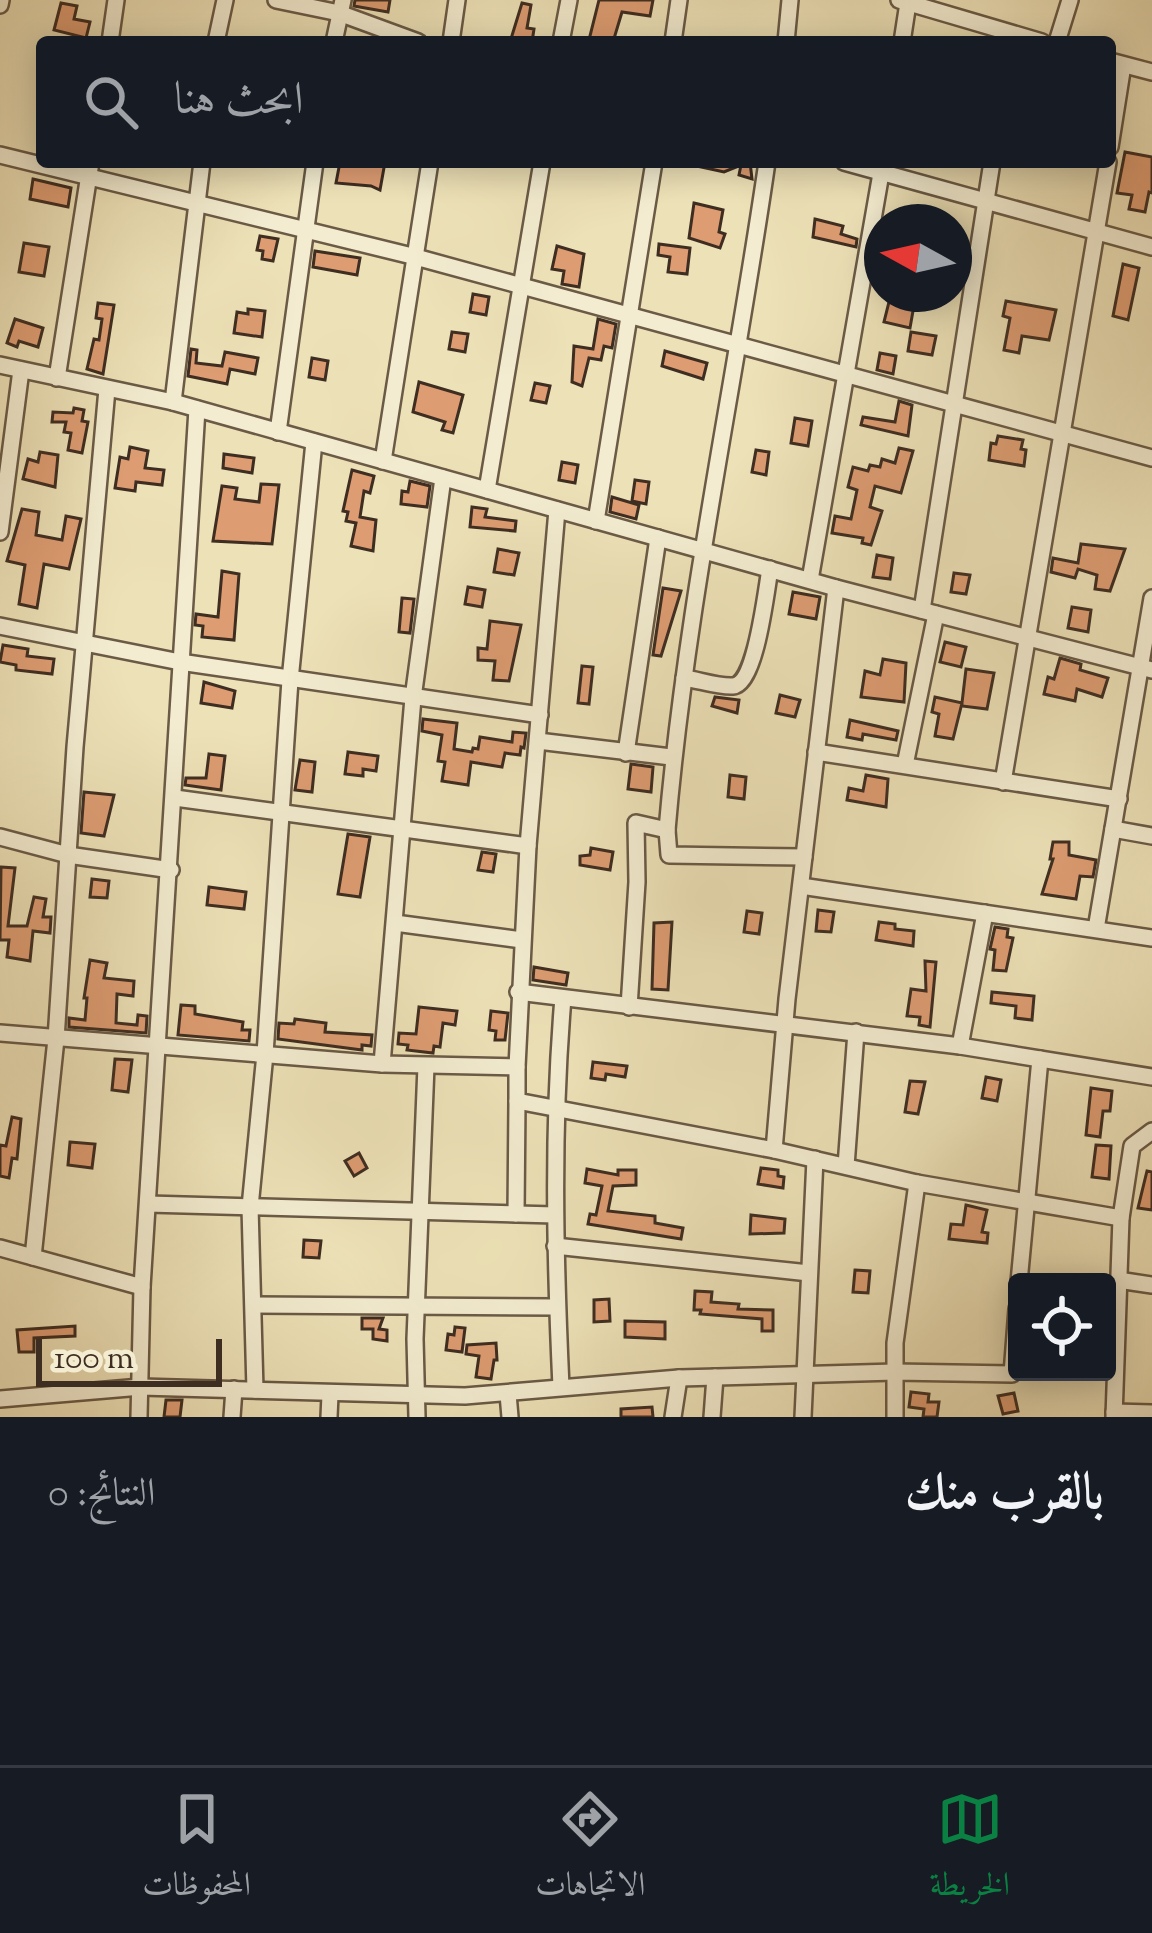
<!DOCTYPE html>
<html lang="ar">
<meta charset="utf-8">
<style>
body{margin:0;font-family:"Sorts Mill Goudy",Amiri,serif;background:#242831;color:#f1f3f6;direction:rtl}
.controls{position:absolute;right:36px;bottom:36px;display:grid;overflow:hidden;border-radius:12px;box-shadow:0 6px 30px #0003}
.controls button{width:108px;height:108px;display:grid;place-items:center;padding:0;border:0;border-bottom:3px solid #363941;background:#171b24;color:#f1f3f6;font:60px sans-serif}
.compass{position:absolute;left:864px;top:204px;width:108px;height:108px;border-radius:50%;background:#171b24;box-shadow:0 6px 30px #0003;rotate:278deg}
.scale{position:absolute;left:36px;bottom:30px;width:186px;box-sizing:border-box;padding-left:12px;border:6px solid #3e2d21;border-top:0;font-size:33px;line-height:42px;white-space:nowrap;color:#3e2d21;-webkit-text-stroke:9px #f3ecd0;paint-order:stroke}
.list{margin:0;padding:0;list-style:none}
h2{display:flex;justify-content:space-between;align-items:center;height:156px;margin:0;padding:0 48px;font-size:51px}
h2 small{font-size:39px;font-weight:400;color:#9ea1a6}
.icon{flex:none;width:66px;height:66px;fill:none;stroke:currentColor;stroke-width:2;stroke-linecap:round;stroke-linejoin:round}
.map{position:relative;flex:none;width:1152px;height:1417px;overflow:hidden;direction:ltr}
.search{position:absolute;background:#171b24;box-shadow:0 6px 30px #0003;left:36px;right:36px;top:36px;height:132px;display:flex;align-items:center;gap:30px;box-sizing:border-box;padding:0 42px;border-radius:12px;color:#9ea1a6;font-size:45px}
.sheet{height:348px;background:#171b24}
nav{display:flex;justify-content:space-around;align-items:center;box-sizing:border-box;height:168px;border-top:3px solid #363941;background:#171b24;font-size:33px;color:#9ea1a6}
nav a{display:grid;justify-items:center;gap:6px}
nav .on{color:#0b8043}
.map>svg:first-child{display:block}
</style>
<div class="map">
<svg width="1152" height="1417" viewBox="0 0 1152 1417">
<rect width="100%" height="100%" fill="#ede1b7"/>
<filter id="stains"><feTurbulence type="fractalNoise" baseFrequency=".00167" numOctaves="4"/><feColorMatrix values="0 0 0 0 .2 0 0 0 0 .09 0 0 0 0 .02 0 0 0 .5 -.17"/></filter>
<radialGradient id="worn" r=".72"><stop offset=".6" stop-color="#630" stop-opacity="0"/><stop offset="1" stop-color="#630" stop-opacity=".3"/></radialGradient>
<!-- building -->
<g fill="#dd9c72" stroke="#3e2d21" stroke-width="3">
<path d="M355,0H390L388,12L354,6Z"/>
<path d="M599,0H653L650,16L622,12L613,42L589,40Z"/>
<path d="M61,3L77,6L74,19L90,22L86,38L54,30Z"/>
<path d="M522,3L531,5L527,28L534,29L532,42H510Z"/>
<path d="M1125,152L1152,157V193L1149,192L1145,212L1129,209L1132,195L1117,193Z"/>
<path d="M340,162H385L380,190L371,186L336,183Z"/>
<path d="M698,162H750L752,179L739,175L741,165L724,172L697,166Z"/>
<path d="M33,179L71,188L68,207L30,199Z"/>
<path d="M694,203L723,210L719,232L725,234L720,248L689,238Z"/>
<path d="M815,219L843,226L841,234L857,239L856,247L813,237Z"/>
<path d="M260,236L278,239L273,261L262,259L263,251L257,250Z"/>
<path d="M24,243L49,247L44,276L19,272Z"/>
<path d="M659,244L690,248L687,274L668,272L670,257L658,255Z"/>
<path d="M557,246L584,254L579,287L562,284L564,271L552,269Z"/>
<path d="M315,251L360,258L357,275L313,267Z"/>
<path d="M1123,264L1139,268L1128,320L1113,316Z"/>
<path d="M473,294L489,297L486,315L470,312Z"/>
<path d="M891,294H916L910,328L884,322Z"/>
<path d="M1006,301L1056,310L1049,340L1022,336L1019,353L1004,350L1010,318L1003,316Z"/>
<path d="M98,303L114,305L103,374L87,369L94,339L99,340L102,319L96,318Z"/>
<path d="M248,309L265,311L262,337L234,333L237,312L248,314Z"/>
<path d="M15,319L43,328L38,347L19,341L17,347L7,343Z"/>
<path d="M598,319L616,324L612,348L604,346L601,360L589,358L582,386L572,382L574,346L593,349Z"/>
<path d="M452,332L468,334L465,352L449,349Z"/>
<path d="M911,332L936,336L932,355L908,351Z"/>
<path d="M191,349L197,350L196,363L222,366L225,352L258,358L255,374L230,369L227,384L188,376Z"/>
<path d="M665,351L707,363L703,379L662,366Z"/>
<path d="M880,353L896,356L893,374L877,370Z"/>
<path d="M312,358L328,361L325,380L309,377Z"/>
<path d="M419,382L463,395L453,433L442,430L445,422L413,412Z"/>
<path d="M535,383L550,386L546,403L531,400Z"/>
<path d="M899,401L912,405L908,436L861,425L863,417L895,422Z"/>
<path d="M74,408L84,410L82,421L88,422L82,453L68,450L71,433L64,432L66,422H52L53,412L73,413Z"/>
<path d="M795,418L812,421L808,446L791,443Z"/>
<path d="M998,436L1023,440L1021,449L1026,450L1024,466L989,460L991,443L996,444Z"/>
<path d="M130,447L148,451L145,468L164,470L162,485L136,482L135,491L115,488L120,457L128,459Z"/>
<path d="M899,448L913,451L901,493L875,486L870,507L882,511L871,545L862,543L863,538L832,533L835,516L851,519L857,490L848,487L853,467L868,471L870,465L880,467L882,459L895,463Z"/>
<path d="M756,450L769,452L766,475L752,472Z"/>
<path d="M40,452L58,455L55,487L23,479L28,459L38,462Z"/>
<path d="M224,454L254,458L252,473L223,468Z"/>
<path d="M562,462L578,465L575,483L559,480Z"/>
<path d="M352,470L374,476L370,493L364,491L360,517L376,520L373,551L351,546L356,523L346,521L348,512L343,511Z"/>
<path d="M635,480L649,482L646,504L632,501Z"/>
<path d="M410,481L430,486L427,507L401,504L402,491L408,492Z"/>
<path d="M261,484L279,485L272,544L213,541L222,486L237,488L235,499L259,502Z"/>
<path d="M612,497L639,505L636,519L610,512Z"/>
<path d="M472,507L487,509L485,517L516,521L515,531L470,527Z"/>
<path d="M22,509L39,512L36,535L62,540L66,516L81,519L69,569L44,564L37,608L19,604L25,565L7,561Z"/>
<path d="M1081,544L1125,549L1110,591L1095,589L1097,575L1078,569L1075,578L1051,572L1053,558L1078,563Z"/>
<path d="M498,549L519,553L514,575L494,572Z"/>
<path d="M877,555L893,558L890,579L873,577Z"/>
<path d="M222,571L239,574L234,640L202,637L203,626L195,625L196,614L218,617Z"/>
<path d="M954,573L970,575L966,594L951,592Z"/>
<path d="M468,587L485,590L482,607L465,604Z"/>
<path d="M663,588L681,591L661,656L653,655Z"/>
<path d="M793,592L820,597L816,619L789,614Z"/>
<path d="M402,598L414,599L410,633L399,632Z"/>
<path d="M1072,607L1091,610L1088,632L1068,628Z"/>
<path d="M490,621L521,625L509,681L493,680L495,661L478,660V648L487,649Z"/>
<path d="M945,642L966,647L961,667L940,662Z"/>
<path d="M3,645L28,649L27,656L54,659L52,674L16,670V665L0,662Z"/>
<path d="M1060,658L1081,664L1080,670L1108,678L1102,697L1077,689L1075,701L1044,694L1048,677L1054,679Z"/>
<path d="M883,659L906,663L904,702L861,697L865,671L880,675Z"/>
<path d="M582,666L593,667L589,704L578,703Z"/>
<path d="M966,669L994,673L987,709L962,706V703L953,739L935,736L939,714L932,712L935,697L962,703Z"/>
<path d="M204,682L235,691L232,708L201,703Z"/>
<path d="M780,695L800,700L795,717L776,713Z"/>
<path d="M715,697L739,700L737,713L712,706Z"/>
<path d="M423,719L457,723L454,749L472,752L473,748L478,749L480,737L512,742L513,732L526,733L524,748L521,747L520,755L505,753L502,767L471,762L468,785L442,781L445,762L438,761L442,735L422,731Z"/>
<path d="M850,720L898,731L896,740L863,734L862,740L847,737Z"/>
<path d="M348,752L378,756L376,771L363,769V776L345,774Z"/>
<path d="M209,754L225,756L221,790L185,785L186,778H206Z"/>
<path d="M300,760L315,762L312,792L295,790Z"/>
<path d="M631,764L653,767L651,792L628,789Z"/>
<path d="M730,775L746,777L744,799L728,797Z"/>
<path d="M866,775L888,779L886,807L847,800L849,788L863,791Z"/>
<path d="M84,792L114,795L104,836L81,833Z"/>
<path d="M348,834L370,837L360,897L338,894Z"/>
<path d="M1053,842H1069V855L1096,860L1093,877L1080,876L1076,899L1042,894L1053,859H1050Z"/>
<path d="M591,848L613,852L610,870L580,865V856L590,855Z"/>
<path d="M482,852L496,854L493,872L478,870Z"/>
<path d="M1,867L15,868L8,926H27L34,897L46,899L43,917H51L50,933L33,931L30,961L7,957L9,940H0Z"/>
<path d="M92,879L109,881L107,898L90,897Z"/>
<path d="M209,887L246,892L244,909L207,905Z"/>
<path d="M818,910L834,912L831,932L816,931Z"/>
<path d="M747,911L762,913L759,934L744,932Z"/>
<path d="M672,922L668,990L652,989L654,923Z"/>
<path d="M879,922L895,924V929L914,931L913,946L876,940Z"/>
<path d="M995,927L1008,929L1007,937L1013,938L1006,971L993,970L995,950L990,949Z"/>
<path d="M90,960L107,963L104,978L134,981L133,996L117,994L116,1023L137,1025L138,1015L147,1016L146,1033L69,1027V1018L85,1020L87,998H84Z"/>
<path d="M925,961L936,962L930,1027L919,1025L920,1017L907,1016L911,989L926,991Z"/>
<path d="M534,967L568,973L566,985L533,980Z"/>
<path d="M992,992L1034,996L1032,1020L1015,1018L1016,1006L991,1003Z"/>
<path d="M181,1005L195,1006V1014L243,1022L242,1030H250L249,1041L178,1035Z"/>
<path d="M419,1007L457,1011L455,1025L443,1023L440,1047L434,1046L433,1053L407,1050L408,1045L398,1044L399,1033L416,1034Z"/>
<path d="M491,1011L508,1013L505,1040H495L496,1031L489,1030Z"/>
<path d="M295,1019L326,1023L325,1032L372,1035L371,1046L362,1045V1050L278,1039L279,1023L294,1024Z"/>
<path d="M115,1059L132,1060L128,1092L112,1090Z"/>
<path d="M593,1062L627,1066L625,1077L606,1074L605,1080L591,1078Z"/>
<path d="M986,1077L1001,1080L997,1101L982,1098Z"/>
<path d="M910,1081L925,1082L918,1114L905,1112Z"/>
<path d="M1091,1088L1112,1091L1110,1111H1103L1100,1137L1086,1135Z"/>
<path d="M12,1117L21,1119L17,1159L12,1158L9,1178L0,1176V1145L6,1146Z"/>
<path d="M70,1142L95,1144L92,1168L68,1165Z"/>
<path d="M1096,1145L1111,1146L1109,1179L1092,1177Z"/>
<path d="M359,1153L367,1168L354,1176L345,1161Z"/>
<path d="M761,1168L778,1170V1176L784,1177L783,1188L758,1184Z"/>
<path d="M587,1169L618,1175V1170H636V1185L613,1186L608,1211L655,1216V1223L683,1228L681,1239L588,1224L590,1214L596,1215L602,1186L585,1183Z"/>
<path d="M1147,1171L1152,1172V1210L1138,1208Z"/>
<path d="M966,1205L987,1210L982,1232L988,1233L987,1243L949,1239L951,1224L963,1225Z"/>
<path d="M751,1215L785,1219L784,1233L750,1234Z"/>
<path d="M304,1240L321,1241L319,1258L303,1257Z"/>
<path d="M855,1270L870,1271L868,1293L853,1292Z"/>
<path d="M695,1291L712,1292L711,1302L739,1304L738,1309L773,1310V1331H762V1319L700,1314L701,1310H694Z"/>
<path d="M609,1299L610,1321L594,1322V1300Z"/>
<path d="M362,1318H383L379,1329L387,1330V1341L373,1339V1329H362Z"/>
<path d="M625,1321L665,1322V1339L625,1337Z"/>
<path d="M75,1326V1336L34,1338V1352H19L17,1330Z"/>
<path d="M455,1327L465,1328L462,1352L446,1350L448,1334L454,1335Z"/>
<path d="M496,1343L497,1360H494L491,1379L476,1377L479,1356L466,1354L467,1345Z"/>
<path d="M911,1392L929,1394L928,1402H939L937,1417H923L924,1409L909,1407Z"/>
<path d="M1014,1393L1018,1411L1003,1414L998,1396Z"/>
<path d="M166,1400H182L180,1417H164Z"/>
<path d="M652,1407L653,1417H621V1409Z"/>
</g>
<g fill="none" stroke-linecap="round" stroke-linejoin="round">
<!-- street casing -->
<g stroke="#6a5a46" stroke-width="20">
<g id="street">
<path d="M276,0L339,13L418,42"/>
<path d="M899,0L1042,42"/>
<path d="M0,5L1,0"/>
<path d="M110,42L116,0"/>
<path d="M216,42L225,0"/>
<path d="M334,42L343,0"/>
<path d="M451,42L457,0"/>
<path d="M561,42L569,0"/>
<path d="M673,42L679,0"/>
<path d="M786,42L790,0"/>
<path d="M902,42L908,3"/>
<path d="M1057,42L1070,0"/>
<path d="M1110,61L1152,72"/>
<path d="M1110,147L1123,65"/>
<path d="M0,155L412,256L1152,458"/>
<path d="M844,162L1152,247"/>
<path d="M0,365L173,402L836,588L1152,670"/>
<path d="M57,378L91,162"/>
<path d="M173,402L202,162"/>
<path d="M278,432L315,162"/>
<path d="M383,461L430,162"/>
<path d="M487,490L542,162"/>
<path d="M596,521L654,162"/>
<path d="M0,532L21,370"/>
<path d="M810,580L883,162"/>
<path d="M922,610L992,162"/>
<path d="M0,626L180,662L540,715"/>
<path d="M684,678C699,680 718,687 733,686C756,684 766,591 770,569"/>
<path d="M538,741L671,757"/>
<path d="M816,752L1119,799"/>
<path d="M626,753L658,538"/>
<path d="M905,765L936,614"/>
<path d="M1003,782L1108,162"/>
<path d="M175,798L528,846"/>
<path d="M1113,829L1152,836"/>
<path d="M667,830L669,855L804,857"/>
<path d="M0,837L68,855L171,870"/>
<path d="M801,886L1152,938"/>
<path d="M395,923L522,940"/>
<path d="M1096,929L1152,598"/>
<path d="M518,992L960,1046L1152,1077"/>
<path d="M629,1007L637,882L636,823L667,830C686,606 735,385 767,162"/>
<path d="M0,1033L382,1064L517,1067L528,846L557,510"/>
<path d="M960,1046L985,913"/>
<path d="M382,1064L413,698L443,478"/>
<path d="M517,1067V1101L774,1150L917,1183L1121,1218"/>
<path d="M774,1150L787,999L836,588"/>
<path d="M846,1166L856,1032"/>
<path d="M148,1204L555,1215"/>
<path d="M516,1214L517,1101"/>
<path d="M555,1246L809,1273"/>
<path d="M0,1248L142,1287"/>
<path d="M33,1257L56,1039L75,747L107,389"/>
<path d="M1118,1280L1152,1285"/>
<path d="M1019,1282L1040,1059"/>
<path d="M254,1305L557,1307"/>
<path d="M561,1387C555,1257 552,1128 563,998"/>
<path d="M255,1390L250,1207L265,1054L290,680L314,442"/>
<path d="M508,1394L510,1417"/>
<path d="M0,1399L141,1387L465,1396L679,1378L895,1372L1012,1374L1017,1309"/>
<path d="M1114,1412L1152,1413"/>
<path d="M139,1417L142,1287L197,409"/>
<path d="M232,1417L234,1389"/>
<path d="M329,1417L330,1395"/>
<path d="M417,1417L415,1339L426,1066"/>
<path d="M673,1417L679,1378"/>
<path d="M712,1417L715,1377"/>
<path d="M803,1417L815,1159"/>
<path d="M895,1417V1343L917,1183"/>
<path d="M1114,1417L1121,1218L1132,1146L1152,1131"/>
</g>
</g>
<!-- street -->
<use href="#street" stroke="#f3ecd0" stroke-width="15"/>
</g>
<rect width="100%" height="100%" filter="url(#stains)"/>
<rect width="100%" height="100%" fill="url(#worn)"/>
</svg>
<div class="controls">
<button><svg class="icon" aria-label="locate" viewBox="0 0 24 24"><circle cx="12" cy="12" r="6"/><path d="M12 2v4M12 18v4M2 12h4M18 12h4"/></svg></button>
</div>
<svg class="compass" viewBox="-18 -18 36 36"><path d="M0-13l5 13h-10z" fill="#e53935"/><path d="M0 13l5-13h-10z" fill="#9ea1a6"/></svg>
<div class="scale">100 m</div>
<div class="search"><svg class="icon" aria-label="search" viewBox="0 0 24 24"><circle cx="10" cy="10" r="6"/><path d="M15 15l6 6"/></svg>ابحث هنا</div>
</div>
<section class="sheet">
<h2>بالقرب منك<small>النتائج: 0</small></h2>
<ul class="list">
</ul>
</section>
<nav>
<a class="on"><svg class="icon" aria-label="map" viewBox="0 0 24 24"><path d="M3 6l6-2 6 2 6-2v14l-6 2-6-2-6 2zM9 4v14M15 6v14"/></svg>الخريطة</a>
<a><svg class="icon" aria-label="directions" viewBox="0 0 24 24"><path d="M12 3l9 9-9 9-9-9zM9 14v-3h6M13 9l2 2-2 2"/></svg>الاتجاهات</a>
<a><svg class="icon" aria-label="saved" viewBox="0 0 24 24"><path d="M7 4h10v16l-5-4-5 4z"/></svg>المحفوظات</a>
</nav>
